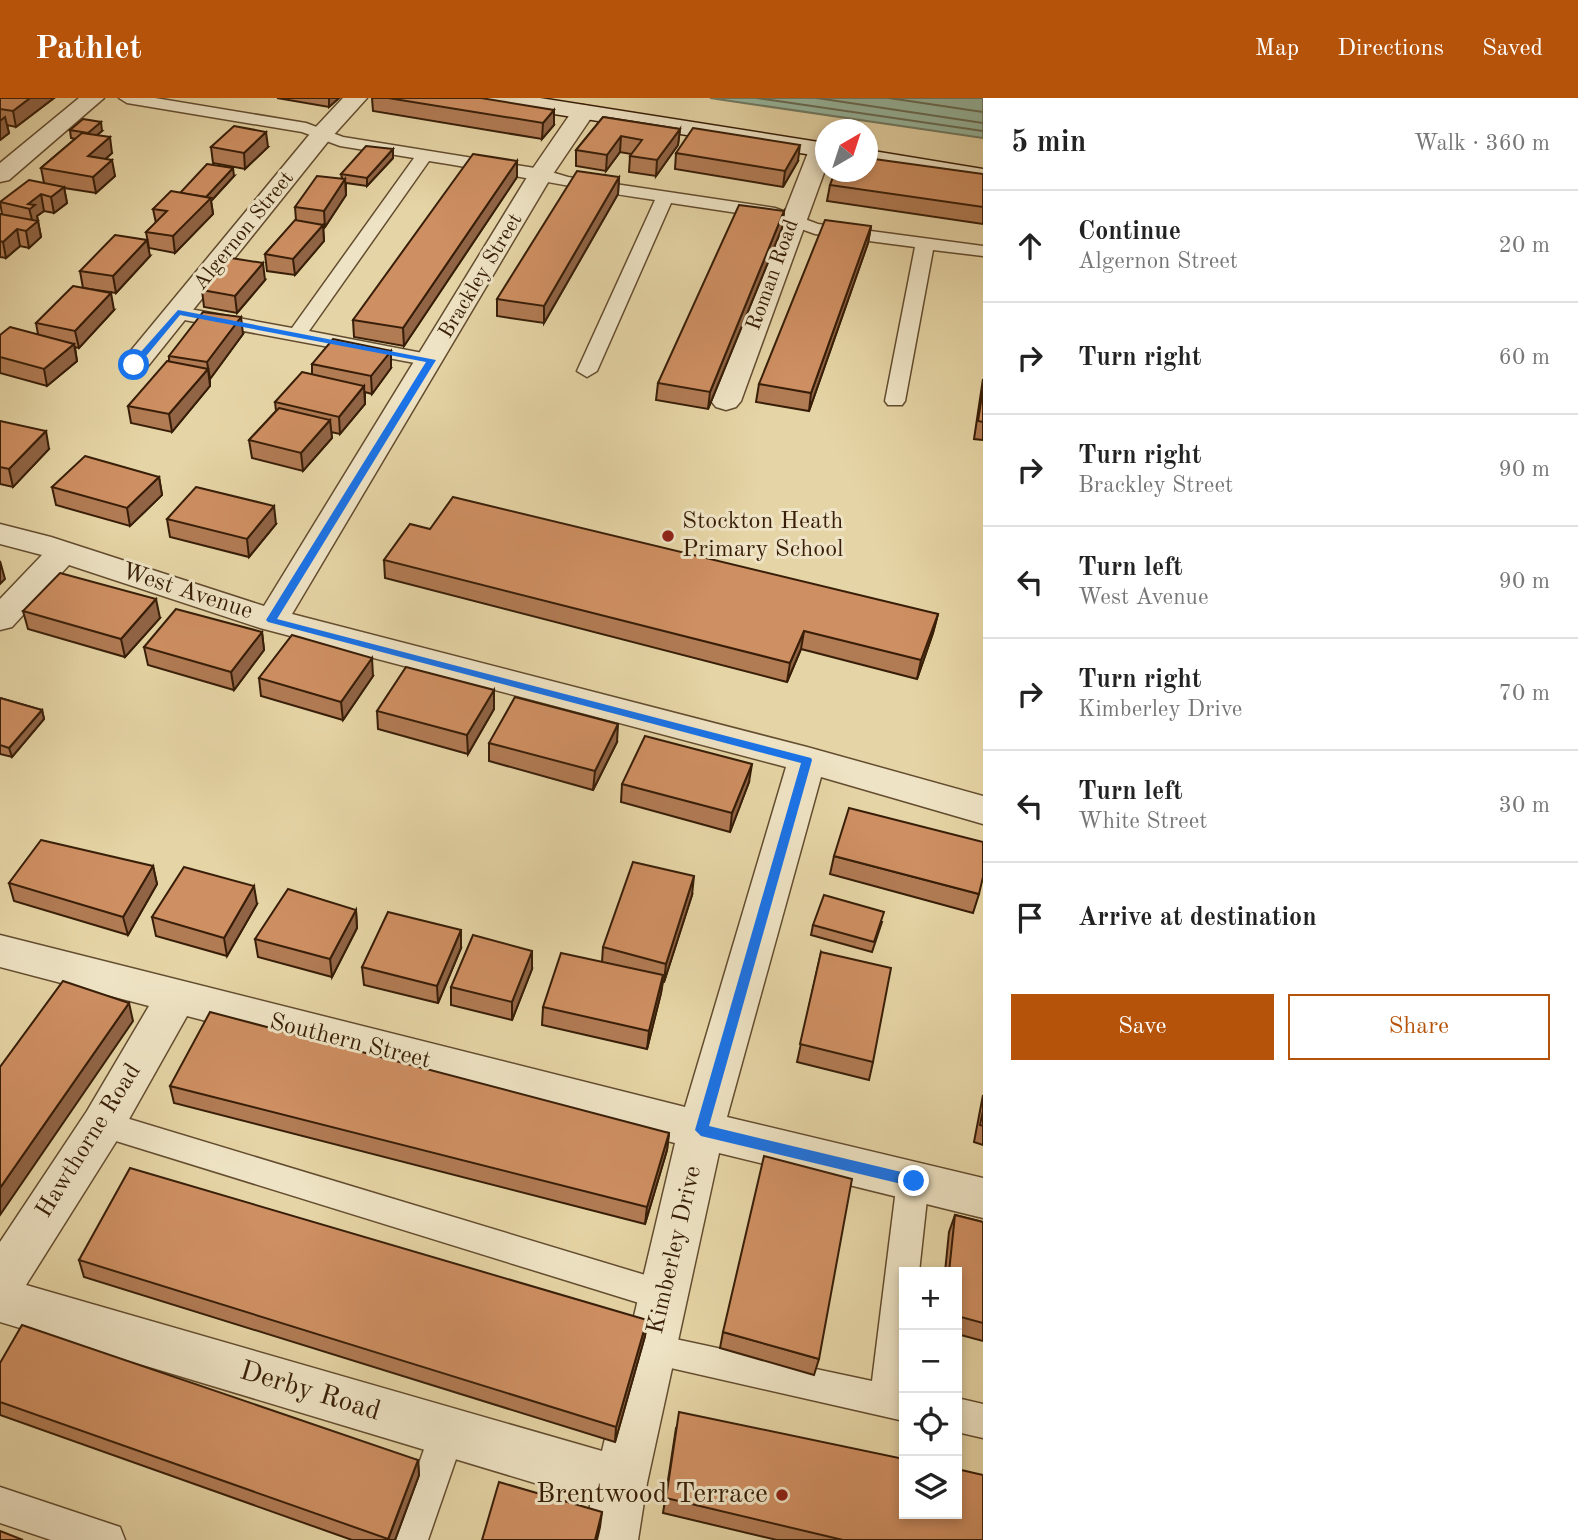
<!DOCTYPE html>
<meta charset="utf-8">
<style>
body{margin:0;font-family:"Old Standard TT",serif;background:#f6f6f6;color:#222}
.controls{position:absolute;right:21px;bottom:21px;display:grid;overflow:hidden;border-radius:0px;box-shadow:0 4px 10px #0003}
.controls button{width:63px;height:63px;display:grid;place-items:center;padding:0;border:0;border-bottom:2px solid #e0e0e0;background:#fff;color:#222;font:35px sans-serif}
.compass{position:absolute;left:815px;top:21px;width:63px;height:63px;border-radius:50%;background:#fff;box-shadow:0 4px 10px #0003;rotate:39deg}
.stop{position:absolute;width:21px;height:21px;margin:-16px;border:5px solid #1a73e8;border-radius:50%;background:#fff}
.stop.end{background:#1a73e8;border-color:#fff;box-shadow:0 2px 7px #0008}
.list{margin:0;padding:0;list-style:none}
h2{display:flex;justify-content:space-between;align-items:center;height:91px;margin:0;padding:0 28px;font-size:30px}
h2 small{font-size:23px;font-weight:400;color:#767676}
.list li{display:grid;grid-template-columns:46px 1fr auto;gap:21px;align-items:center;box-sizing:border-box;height:112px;padding:0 28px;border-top:2px solid #e0e0e0}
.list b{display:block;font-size:26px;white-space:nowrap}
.list p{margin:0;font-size:23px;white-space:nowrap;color:#767676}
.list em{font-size:23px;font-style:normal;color:#767676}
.actions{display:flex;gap:14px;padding:21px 28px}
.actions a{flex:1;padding:16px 0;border:2px solid #b45309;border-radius:0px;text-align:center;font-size:24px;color:#b45309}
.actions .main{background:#b45309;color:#fff}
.icon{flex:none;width:38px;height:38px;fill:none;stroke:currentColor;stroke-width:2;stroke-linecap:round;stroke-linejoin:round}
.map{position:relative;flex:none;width:983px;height:1442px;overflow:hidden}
header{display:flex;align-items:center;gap:42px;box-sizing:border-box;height:98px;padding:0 35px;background:#b45309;color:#fff}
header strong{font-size:33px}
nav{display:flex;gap:38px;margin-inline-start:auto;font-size:24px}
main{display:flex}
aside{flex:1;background:#fff}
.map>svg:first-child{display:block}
</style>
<header>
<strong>Pathlet</strong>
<nav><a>Map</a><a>Directions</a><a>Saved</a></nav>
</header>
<main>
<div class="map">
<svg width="983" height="1442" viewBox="0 0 983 1442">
<rect width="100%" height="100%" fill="#e5d4a5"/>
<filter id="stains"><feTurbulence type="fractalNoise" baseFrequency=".00286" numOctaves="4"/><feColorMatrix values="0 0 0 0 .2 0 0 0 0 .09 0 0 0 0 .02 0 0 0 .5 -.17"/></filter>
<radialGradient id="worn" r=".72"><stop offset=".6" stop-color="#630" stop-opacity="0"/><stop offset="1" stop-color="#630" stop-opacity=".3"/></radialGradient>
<!-- water -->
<path fill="#97b9a1" stroke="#717b64" stroke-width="2" d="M710,0H983V40Z"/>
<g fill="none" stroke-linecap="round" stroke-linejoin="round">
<!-- shore -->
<g stroke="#686c54" stroke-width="2">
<path d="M757,0L983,33"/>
<path d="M817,0L983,25"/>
<path d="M889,0L983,14"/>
</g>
<!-- service casing -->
<g stroke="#634c2f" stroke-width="3">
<g id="service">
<path d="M119,0H155L306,25L343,39L541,71L568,79L775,110L818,126L983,148V158L933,152L905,303L902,307H888L885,303L915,149L815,136L771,120L671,105L597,273L587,279L577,273L655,102C579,91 505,75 429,63L309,233L438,258L441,262L438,266L431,268L179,221L170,215L179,209L292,230L414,60L340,48L302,34L127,5Z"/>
<path d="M103,1013L665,1183L677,1187L682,1198L677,1209L665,1213L103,1039L92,1035L88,1026L92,1017Z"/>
<path d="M913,1069L924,1073L929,1083L919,1174H904V1323L640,1263L635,1252L640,1241L652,1236L872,1283L897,1083L902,1073Z"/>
<path d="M957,1300L983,1306V1340L957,1334Z"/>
<path d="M447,1318L460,1323L465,1335L428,1442H392L434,1323Z"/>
<path d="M0,1389L120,1429L125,1442H51L0,1425Z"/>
</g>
</g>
<!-- minor casing -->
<g stroke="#634c2f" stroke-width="3">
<g id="minor">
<path d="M79,0H104L9,82L0,84V65Z"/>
<path d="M343,0H367L330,41L144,273L134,276L124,273L120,267L124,261L314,31Z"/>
<path d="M583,7L591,9L595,14L553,76L292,516L807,649L983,698V726L821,679L727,1019L983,1080V1120L719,1055L647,1385L638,1442H584L591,1402L0,1224V1144L87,1013L149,908L0,869V837L685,1009L786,669L260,530L69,467L12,529L0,532V501L42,457L0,446V426L51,439L264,508L529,76L575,9ZM187,918L675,1045L602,1353L26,1187L119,1039Z"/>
<path d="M821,45L825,46V72L741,303L736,309L726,312L716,309L711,303L809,52L813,47Z"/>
</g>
</g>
<!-- secondary casing -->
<g stroke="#381e08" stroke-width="3">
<g id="secondary">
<path d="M486,0H540L825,45V59L497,7L489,5Z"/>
<path d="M867,52L983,71V85L867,66Z"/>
</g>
</g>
<!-- service -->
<use href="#service" fill="#eee3c4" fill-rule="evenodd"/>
<!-- minor -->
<use href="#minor" fill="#eee3c4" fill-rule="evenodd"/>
<!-- secondary -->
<use href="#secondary" fill="#eee3c4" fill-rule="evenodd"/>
</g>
<!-- wall -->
<g fill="#b17b54" stroke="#381e08" stroke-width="2">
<path d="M0,0H54L16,29L7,27L9,35L0,42Z"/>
<path d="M277,0H339L329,9Z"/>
<path d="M372,0H481L554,27L542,41L373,13Z"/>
<path d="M603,19L680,31L678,47L656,78L629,74L630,58L631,56L620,54L606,73L576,68V52Z"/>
<path d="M70,32L102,33L97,37L112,55L105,61L115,78L96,95L64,90L67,105L54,115L44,113L37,118L41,139L29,150L20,148L6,160L0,159V116H2L0,104L44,85L41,70L75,41L71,40Z"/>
<path d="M211,49H268L245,71L213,65Z"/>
<path d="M393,51V60L367,88L346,85V97L325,129H323L324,143L295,177L267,173L265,156L296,122L295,109L342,80L341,76Z"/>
<path d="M676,55L798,63L783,89L675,71Z"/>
<path d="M517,63V79L404,248L354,239L353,222Z"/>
<path d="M983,76V126L827,103L830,87Z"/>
<path d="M234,78L211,103L213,116L175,155L149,150L146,134L156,125L153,111L180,95Z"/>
<path d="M619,79L618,96L544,225L497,218V201Z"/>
<path d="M784,113L782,130L708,311L656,302L658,285Z"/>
<path d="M871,128L868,145L809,313L756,304L759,286Z"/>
<path d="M150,158L116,195L83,190L80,173Z"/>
<path d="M265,182L237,215L204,209L202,192Z"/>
<path d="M114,212L79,250L75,249L77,263L47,288L0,275V237L38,236L36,225Z"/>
<path d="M243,236L210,281V288L172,334L131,325L128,308L169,263V258Z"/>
<path d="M312,266L391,270L372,296L365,294V306L340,336L331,334L332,340L303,373L252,360L249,342L276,313L275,304L312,277Z"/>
<path d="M983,281V342L974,341Z"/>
<path d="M0,323L49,351L13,389L0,386Z"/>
<path d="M159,379L162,397L130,428L56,407L52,389Z"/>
<path d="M167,421L276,426L249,459L170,439Z"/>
<path d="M430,431L938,516L933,535L917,581L801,551L787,584L385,480L384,462Z"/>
<path d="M23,513L160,520L125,559L28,531Z"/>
<path d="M262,534L264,552L234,592L148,567L144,549Z"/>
<path d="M373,578L343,622L261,598L259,580Z"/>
<path d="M494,592V611L468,656L378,631L377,613Z"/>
<path d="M0,600L42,612L44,621L12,659L0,656Z"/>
<path d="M617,644L593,692L489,663V645Z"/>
<path d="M749,684L730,734L621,704L622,686Z"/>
<path d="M834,758L979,796L973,815L830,776Z"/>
<path d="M153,768L157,786L128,837L14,803L9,785Z"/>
<path d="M692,797L664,884H663L661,895L647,951L542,927L543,909L602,864L603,849Z"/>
<path d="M257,806L227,858L156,838L152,819Z"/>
<path d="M356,812L357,830L332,879L258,859L255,841Z"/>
<path d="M882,824L872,854L811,837L813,827Z"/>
<path d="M461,850L438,905L364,887L362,869Z"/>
<path d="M821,854L873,964L869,982L797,964Z"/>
<path d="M532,871L512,922L451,907V889Z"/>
<path d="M170,988L669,1035L667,1052L645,1126L174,1005Z"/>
<path d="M983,997V1047L974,1044Z"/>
<path d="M955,1117L983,1124V1243L957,1236V1174H945L949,1134Z"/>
<path d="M79,1162L647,1222L645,1238L615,1344L84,1179Z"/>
<path d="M723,1234L819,1261L814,1277L720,1250Z"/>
<path d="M0,1265L418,1362L419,1377L395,1442H352L0,1317Z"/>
<path d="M676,1330L983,1442H777L663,1415Z"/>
</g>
<!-- shaded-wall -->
<g fill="#906445" stroke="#381e08" stroke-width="2">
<path d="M30,0H54L16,29L13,13Z"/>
<path d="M329,0H339L329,9Z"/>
<path d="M554,12V27L542,41L543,25Z"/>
<path d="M5,19L9,35L0,42V23Z"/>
<path d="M101,24L102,33L89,43L88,35Z"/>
<path d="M680,31L678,47L656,78L657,62Z"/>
<path d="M266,34L268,49L245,71L244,55Z"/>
<path d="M621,38L620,54L606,73L607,57Z"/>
<path d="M110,39L112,55L91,74L88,58Z"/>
<path d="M800,47L798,63L783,89L785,73Z"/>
<path d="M393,51V60L367,88V80Z"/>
<path d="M112,62L115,78L96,95L93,79Z"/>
<path d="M517,63V79L404,248L403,230Z"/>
<path d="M233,70L234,78L211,103L213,116L175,155L173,138L205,100Z"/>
<path d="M619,79L618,96L544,225V208Z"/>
<path d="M345,81L346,97L325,129L324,113Z"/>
<path d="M64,89L67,105L54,115L51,99Z"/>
<path d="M41,96L44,113L37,118L41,139L29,150L26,133L33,126L28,106Z"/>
<path d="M784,113L782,130L708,311L710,294Z"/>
<path d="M323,127L324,143L295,177L293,161Z"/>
<path d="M871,128L868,145L809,313L811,295Z"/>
<path d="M17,131L20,148L6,160L3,144Z"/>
<path d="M147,142L150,158L116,195L113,178Z"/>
<path d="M263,165L265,182L237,215L235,198Z"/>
<path d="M111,195L114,212L79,250L75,233Z"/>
<path d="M241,219L243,236L210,281L207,264Z"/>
<path d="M74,246L77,263L47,288L44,271Z"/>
<path d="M391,253V270L372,296L371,278Z"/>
<path d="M208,271L210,288L172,334L169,316Z"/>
<path d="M364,288L365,306L340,336L339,319Z"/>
<path d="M330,322L332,340L303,373L301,355Z"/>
<path d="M46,333L49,351L13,389L9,371Z"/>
<path d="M159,379L162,397L130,428L127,410Z"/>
<path d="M274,408L276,426L249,459L247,441Z"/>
<path d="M0,463L5,481L0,486Z"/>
<path d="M156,501L160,520L125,559L121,541Z"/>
<path d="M938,516L933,535L917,581L921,562Z"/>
<path d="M804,533L801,551L787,584L790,565Z"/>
<path d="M262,534L264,552L234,592L231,574Z"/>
<path d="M372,560L373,578L343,622L341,604Z"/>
<path d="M494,592V611L468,656L467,637Z"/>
<path d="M42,612L44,621L12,659L9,650Z"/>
<path d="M618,626L617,644L593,692L595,673Z"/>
<path d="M752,666L749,684L730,734L732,715Z"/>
<path d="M153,768L157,786L128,837L123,819Z"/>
<path d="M694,778L692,797L664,884L666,866Z"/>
<path d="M254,788L257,806L227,858L224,840Z"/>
<path d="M356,812L357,830L332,879L330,861Z"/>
<path d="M461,832V850L438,905L437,888Z"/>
<path d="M532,853V871L512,922V904Z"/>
<path d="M663,877L661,895L647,951L649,933Z"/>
<path d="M129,905L133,923L0,1117V1090Z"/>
<path d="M669,1035L667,1052L645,1126L647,1109Z"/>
<path d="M647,1222L645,1238L615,1344L616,1329Z"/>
<path d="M418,1362L419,1377L395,1442H388Z"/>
<path d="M602,1414L600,1429L597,1442H595Z"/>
</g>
<!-- building -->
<g fill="#ce8f62" stroke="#381e08" stroke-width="2">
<path d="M0,0H30L13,13L0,11Z"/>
<path d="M388,0H481L554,12L543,25Z"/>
<path d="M603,19L680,31L657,62L630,58L642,42L621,38L607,57L576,52Z"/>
<path d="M83,21L101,24L88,35L70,32Z"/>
<path d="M234,28L266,34L244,55L211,49Z"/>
<path d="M693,30L800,47L785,73L676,55Z"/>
<path d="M82,35L110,39L88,58L112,62L93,79L41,70Z"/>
<path d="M366,48L393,51L367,80L341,76Z"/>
<path d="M473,56L517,63L403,230L353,222Z"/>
<path d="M867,60L983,76V109L830,87L835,74H867Z"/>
<path d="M207,66L233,70L206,99L180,95Z"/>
<path d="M577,73L619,79L544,208L497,201Z"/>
<path d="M317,78L345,81L324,113L295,109Z"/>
<path d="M29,82L64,89L51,99L41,96L28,106L35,107L30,111L0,104Z"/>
<path d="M171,93L211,100L173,138L146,134L167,113L153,111Z"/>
<path d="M739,107L784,113L710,294L658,285Z"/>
<path d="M0,116L38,123L26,133L17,131L3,144L0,143Z"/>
<path d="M295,122L323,127L293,161L265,156Z"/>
<path d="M825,122L871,128L811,295L759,286Z"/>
<path d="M115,137L147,142L113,178L80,173Z"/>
<path d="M231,160L263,165L235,198L202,192Z"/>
<path d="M73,188L111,195L75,233L36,225Z"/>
<path d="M203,214L241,219L207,264L169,258Z"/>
<path d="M10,229L74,246L44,271L0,259V237Z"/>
<path d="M333,241L391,253L371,278L312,266Z"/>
<path d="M167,263L208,271L169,316L128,308Z"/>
<path d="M302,274L364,288L339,319L275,304Z"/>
<path d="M983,291V324L978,323Z"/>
<path d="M279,310L330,322L301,355L249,342Z"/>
<path d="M0,323L46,333L9,371L0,369Z"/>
<path d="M85,358L159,379L127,410L52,389Z"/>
<path d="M196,389L274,408L247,441L167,421Z"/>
<path d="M453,399L938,516L921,562L804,533L790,565L384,462L410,426L430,431Z"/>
<path d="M60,475L156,501L121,541L23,513Z"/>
<path d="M176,511L262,534L231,574L144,549Z"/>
<path d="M292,537L372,560L341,604L259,580Z"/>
<path d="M406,569L494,592L467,637L377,613Z"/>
<path d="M515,599L618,626L595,673L489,645Z"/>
<path d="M0,600L42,612L9,650L0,647Z"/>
<path d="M645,638L752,666L732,715L622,686Z"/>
<path d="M849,710L983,744V779L979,796L834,758Z"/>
<path d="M41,742L153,768L123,819L9,785Z"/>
<path d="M633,764L694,778L666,866L603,849Z"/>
<path d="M184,769L254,788L224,840L152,819Z"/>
<path d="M288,791L356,812L330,861L255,841Z"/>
<path d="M824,797L884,814L874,844L813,827Z"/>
<path d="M388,814L461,832L437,888L362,869Z"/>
<path d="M473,837L532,853L512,904L451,889Z"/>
<path d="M821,854L891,870L873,964L800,946Z"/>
<path d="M561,855L663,877L649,933L543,909Z"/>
<path d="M63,883L129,905L0,1090V969Z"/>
<path d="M210,914L669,1035L647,1109L170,988Z"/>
<path d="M983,1013V1028L980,1027Z"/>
<path d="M764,1058L852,1081L819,1261L723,1234Z"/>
<path d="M130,1070L647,1222L616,1329L79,1162Z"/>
<path d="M955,1117L983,1124V1225L957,1218V1174H949Z"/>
<path d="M22,1227L418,1362L388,1441L0,1304V1265Z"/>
<path d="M679,1314L904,1361V1416H957V1371L983,1377V1442H843L666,1400Z"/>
<path d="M499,1384L602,1414L595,1442H482Z"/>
<path d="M0,1433L23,1442H0Z"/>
</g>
<!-- route -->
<path fill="#1a73e8" d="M178,212L436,262L277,521L811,660L812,662L709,1028L914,1077L920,1083L918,1087L914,1089L701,1038L695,1032L801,665L268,524L266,522L426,264L180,217L137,269H131V265Z"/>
<!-- markers -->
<g fill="#8f2418" stroke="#eee3c4" stroke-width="2.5">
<circle cx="668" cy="438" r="7"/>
<circle cx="782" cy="1397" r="7"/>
</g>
<g text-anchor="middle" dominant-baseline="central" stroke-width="6" stroke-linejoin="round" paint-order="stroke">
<!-- far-street labels -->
<g font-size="21" fill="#381e08" stroke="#eee3c4">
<text transform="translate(244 133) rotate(-51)">Algernon Street</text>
<text transform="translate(773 177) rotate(-70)">Roman Road</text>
<text transform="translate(481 178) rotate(-59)">Brackley Street</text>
</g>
<!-- poi labels -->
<g font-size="24" fill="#381e08" stroke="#eee3c4" text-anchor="start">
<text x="682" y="424">Stockton Heath<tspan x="682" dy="28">Primary School</tspan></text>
</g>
<!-- street labels -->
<g font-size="24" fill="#381e08" stroke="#eee3c4">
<text transform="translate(187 494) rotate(18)">West Avenue</text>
<text transform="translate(350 944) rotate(14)">Southern Street</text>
<text transform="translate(89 1043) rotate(-58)">Hawthorne Road</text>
<text transform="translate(675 1152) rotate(-77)">Kimberley Drive</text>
</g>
<!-- near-street labels -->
<g font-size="28" fill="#381e08" stroke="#eee3c4">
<text transform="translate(310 1294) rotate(17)">Derby Road</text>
</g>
<!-- near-poi labels -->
<g font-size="28" fill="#381e08" stroke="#eee3c4" text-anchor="end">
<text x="768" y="1397">Brentwood Terrace</text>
</g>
</g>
<rect width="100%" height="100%" filter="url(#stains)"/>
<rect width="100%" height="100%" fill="url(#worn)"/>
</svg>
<div class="controls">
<button>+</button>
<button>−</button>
<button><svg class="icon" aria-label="locate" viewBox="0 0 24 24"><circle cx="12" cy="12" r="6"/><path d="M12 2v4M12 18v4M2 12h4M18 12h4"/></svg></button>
<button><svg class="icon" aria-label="layers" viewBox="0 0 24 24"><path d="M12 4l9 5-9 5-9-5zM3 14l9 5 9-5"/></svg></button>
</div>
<svg class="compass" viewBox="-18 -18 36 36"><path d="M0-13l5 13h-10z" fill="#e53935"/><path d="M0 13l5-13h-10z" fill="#767676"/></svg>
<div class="stop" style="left:134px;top:267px"></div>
<div class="stop end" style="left:914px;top:1083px"></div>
</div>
<aside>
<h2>5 min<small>Walk · 360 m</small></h2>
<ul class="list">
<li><svg class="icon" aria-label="ahead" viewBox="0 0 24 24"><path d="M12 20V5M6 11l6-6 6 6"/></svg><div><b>Continue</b><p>Algernon Street</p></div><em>20 m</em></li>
<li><svg class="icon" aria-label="right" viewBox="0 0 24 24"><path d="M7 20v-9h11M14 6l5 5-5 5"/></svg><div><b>Turn right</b></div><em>60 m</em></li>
<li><svg class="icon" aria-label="right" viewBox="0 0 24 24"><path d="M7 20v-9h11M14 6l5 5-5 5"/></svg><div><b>Turn right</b><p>Brackley Street</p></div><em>90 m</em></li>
<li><svg class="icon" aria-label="left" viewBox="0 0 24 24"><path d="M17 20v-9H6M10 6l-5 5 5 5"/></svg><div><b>Turn left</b><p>West Avenue</p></div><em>90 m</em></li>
<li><svg class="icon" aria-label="right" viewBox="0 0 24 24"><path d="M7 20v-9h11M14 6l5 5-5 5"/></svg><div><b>Turn right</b><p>Kimberley Drive</p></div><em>70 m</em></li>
<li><svg class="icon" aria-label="left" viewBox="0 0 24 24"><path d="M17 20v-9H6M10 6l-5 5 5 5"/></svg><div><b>Turn left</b><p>White Street</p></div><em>30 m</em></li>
<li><svg class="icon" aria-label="arrive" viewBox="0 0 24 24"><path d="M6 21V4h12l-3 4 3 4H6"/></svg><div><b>Arrive at destination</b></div></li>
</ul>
<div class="actions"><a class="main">Save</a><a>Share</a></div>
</aside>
</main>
